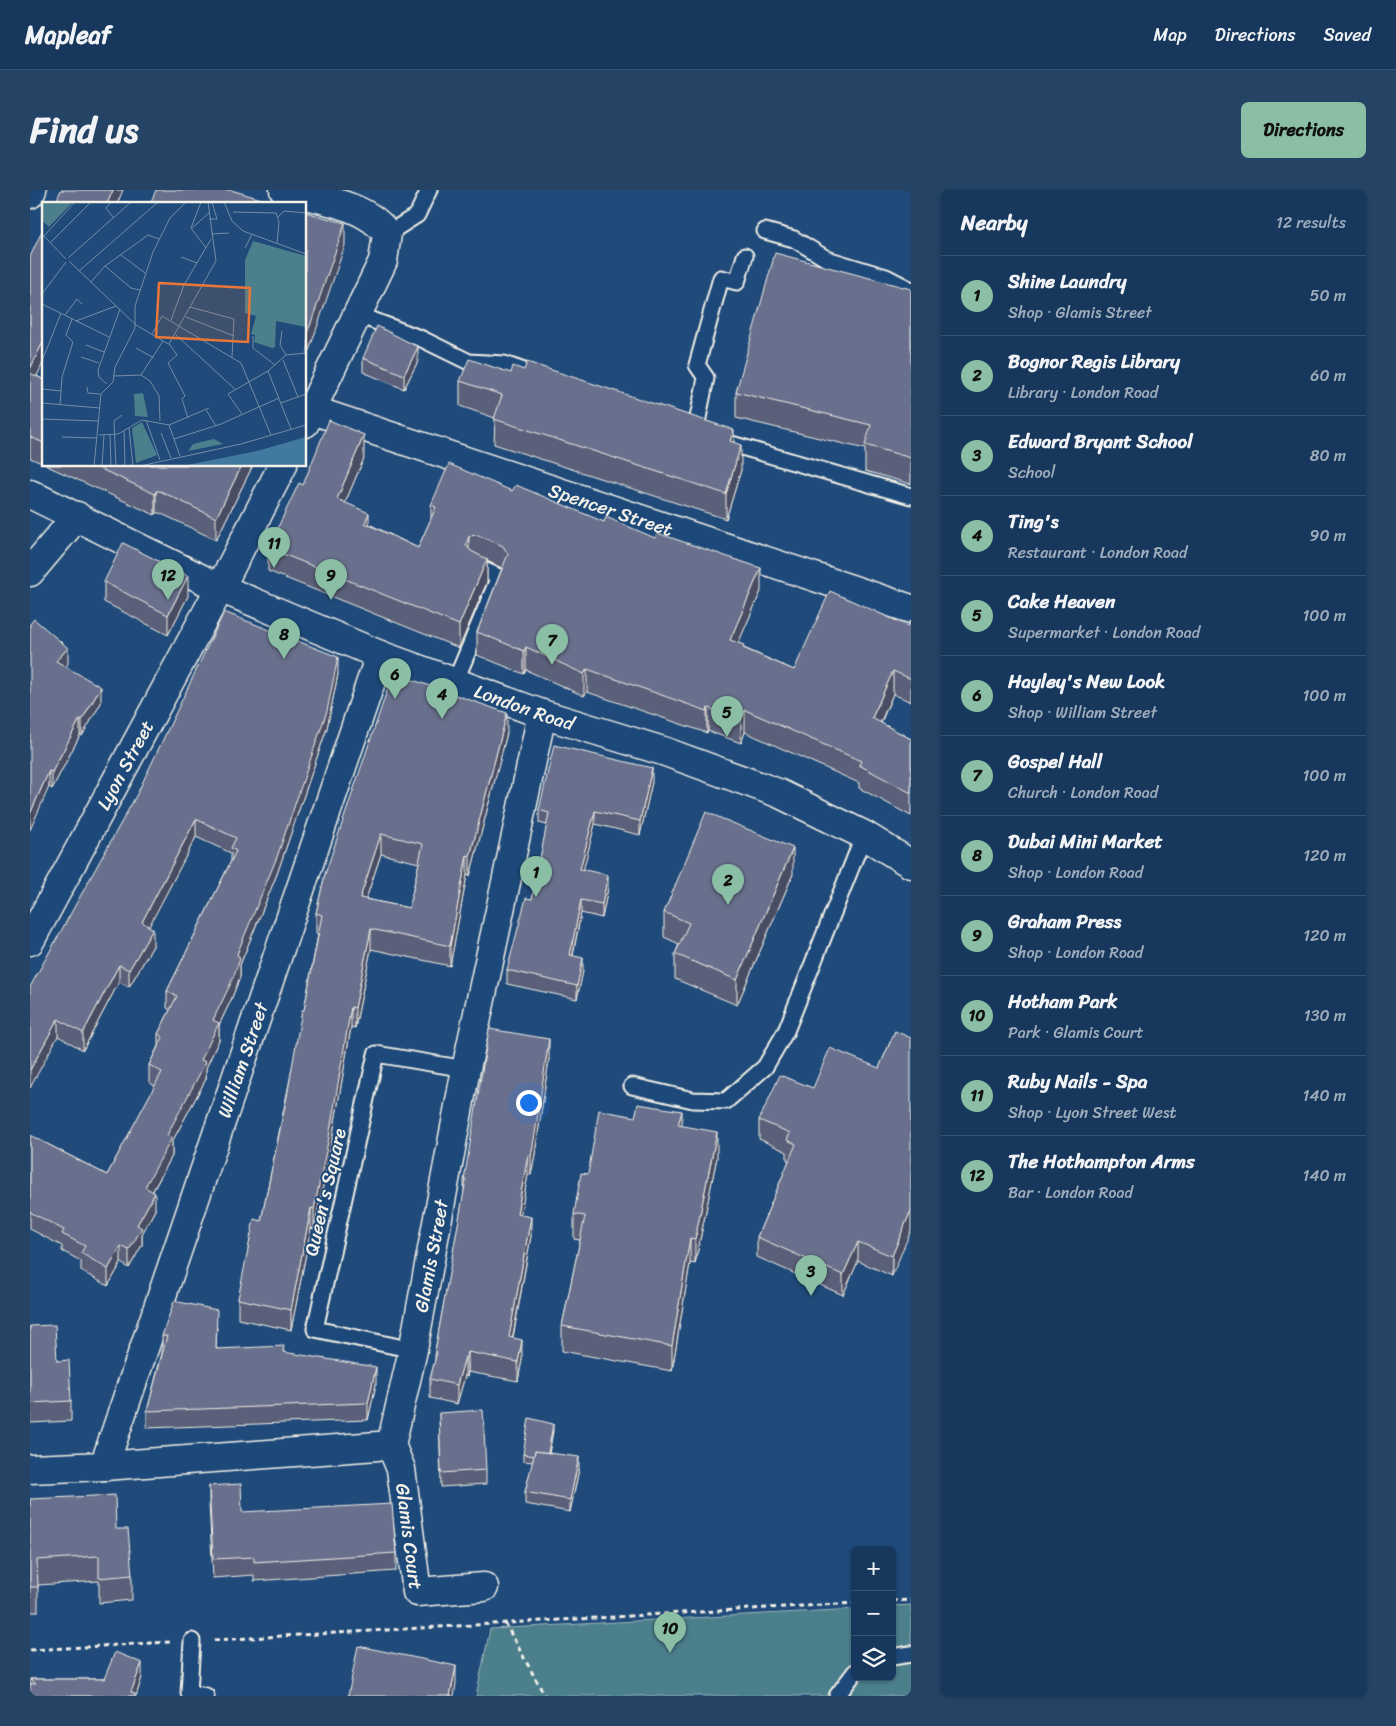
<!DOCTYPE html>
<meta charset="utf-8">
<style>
body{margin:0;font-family:Sriracha,sans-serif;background:#244365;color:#f1f3f6}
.controls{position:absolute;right:15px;bottom:15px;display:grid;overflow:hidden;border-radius:8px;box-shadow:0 1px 4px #0004}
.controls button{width:45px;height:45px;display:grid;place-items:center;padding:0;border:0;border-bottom:1px solid #365272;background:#17385c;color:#f1f3f6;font:25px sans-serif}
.you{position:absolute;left:498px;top:912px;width:18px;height:18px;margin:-12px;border:4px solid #fff;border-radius:50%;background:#1a73e8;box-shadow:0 0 0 8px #1a73e833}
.badge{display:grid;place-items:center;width:32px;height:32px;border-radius:50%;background:#8abfa5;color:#111;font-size:16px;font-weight:700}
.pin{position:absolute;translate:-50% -41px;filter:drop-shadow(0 1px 2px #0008)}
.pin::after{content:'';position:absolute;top:26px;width:18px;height:15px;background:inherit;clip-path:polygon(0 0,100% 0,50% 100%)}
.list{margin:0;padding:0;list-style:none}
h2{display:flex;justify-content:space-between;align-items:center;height:65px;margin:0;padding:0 20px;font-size:21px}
h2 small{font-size:16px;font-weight:400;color:#9eacbb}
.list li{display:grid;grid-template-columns:32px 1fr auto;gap:15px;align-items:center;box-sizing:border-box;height:80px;padding:0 20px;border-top:1px solid #365272}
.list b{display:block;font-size:19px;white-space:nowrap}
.list p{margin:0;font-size:16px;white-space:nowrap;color:#9eacbb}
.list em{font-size:16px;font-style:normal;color:#9eacbb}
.icon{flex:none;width:28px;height:28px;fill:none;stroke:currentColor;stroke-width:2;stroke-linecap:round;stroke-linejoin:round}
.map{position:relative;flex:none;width:881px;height:1506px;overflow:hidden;border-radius:8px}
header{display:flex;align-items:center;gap:30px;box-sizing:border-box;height:70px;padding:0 25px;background:#17385c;border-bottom:1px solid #365272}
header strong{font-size:24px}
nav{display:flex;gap:28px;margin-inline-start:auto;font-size:18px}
.intro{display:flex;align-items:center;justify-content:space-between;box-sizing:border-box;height:120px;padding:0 30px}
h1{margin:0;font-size:35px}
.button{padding:12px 22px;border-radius:8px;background:#8abfa5;color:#111;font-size:18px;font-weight:700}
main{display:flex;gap:30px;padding:0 30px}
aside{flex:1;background:#17385c;border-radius:8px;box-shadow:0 1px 4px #0004}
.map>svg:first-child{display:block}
</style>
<header>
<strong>Mapleaf</strong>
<nav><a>Map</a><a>Directions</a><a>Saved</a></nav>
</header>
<div class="intro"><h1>Find us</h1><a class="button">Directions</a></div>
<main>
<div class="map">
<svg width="881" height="1506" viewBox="0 0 881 1506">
<rect width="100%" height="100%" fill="#1f4a7a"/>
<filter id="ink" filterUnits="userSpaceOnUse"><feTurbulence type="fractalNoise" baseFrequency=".02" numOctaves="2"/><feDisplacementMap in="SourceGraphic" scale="10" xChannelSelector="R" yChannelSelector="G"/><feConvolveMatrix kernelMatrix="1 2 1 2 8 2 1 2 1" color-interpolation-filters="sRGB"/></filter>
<g filter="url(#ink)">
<!-- green -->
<path fill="#4b7f8c" stroke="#a0b8ba" d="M881,1415V1506H446L460,1439L825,1419V1487H862V1416Z"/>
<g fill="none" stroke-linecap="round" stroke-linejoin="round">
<!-- service casing -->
<g stroke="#f4f1e8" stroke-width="19">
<g id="service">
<path d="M735,41L764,49L797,69L856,87L881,100"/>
<path d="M357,44L387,25L399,0"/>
<path d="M326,124L392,149L439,172L474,174L500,183"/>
<path d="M666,238L676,188L667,175L691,88L707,92L715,66"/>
<path d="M691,251L881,306"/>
<path d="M425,492L469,387L445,376"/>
<path d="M602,896L663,910L696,911L735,877L756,841L834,645"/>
<path d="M383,1160L285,1139L346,864L436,879"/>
<path d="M162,1451L159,1503L176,1506"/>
<path d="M862,1467L881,1464"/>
<path d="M807,1506L825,1482"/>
</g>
</g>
<!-- minor casing -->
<g stroke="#f4f1e8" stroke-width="31">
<g id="minor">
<path id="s1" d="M282,220L881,419"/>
<path d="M0,382L47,326"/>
<path id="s2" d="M361,1255L371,1279L387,1402L454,1397"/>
<path id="s3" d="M74,1276L350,465"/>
<path id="s4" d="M0,1279L74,1276L361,1255L383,1160L436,879L512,524"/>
</g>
</g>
<!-- tertiary casing -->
<g stroke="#f4f1e8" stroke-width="31">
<g id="tertiary">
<path d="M254,0C287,9 337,14 357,44L353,71L275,233"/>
<path d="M0,4L2,0"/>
<path id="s5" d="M0,304L190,398L350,465L512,524L633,561L748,603L834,645L881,674"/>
<path id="s6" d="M0,751L190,398L253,275"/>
</g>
</g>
<!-- path -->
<g stroke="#f4f1e8" stroke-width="3" stroke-dasharray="5 4" stroke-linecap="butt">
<path d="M862,1411L881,1410"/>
<path d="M475,1433L515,1506"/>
<path d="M184,1450L825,1413"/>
<path d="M0,1460L140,1452"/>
</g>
<!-- service -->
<use href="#service" stroke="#1f4a7a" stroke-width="15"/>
<!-- minor -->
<use href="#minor" stroke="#1f4a7a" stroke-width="28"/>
<!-- tertiary -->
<use href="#tertiary" stroke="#1f4a7a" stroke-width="28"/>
</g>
<!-- wall -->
<g fill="#5a6079" stroke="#f4f1e8" fill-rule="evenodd">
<path d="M0,67L7,186L14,190V274L0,268Z"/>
<path d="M881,99V294L835,281V259L706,228V202Z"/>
<path d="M333,168L388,171L374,199L333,182Z"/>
<path d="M481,183L704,253L711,280L696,329L464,254L465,228L430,216V191Z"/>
<path d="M334,268L315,313L339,334L388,358L401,329V315L482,301L731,401L708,453L714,458L764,480L878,436L881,430V512L863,504L851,533L881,549V626L829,598V593L715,542L711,553L678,541L677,543L557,502L554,506L496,480L494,484L447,465V442L472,378L457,371V392L429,458L238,381V358L273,295Z"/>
<path d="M15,275H223L186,350L130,323H126L125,325Z"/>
<path d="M74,392L158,406L138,445L74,412Z"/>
<path d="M0,434L38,474L36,476L71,513L52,546L50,545L22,599L19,597Z"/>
<path d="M308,484L297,538L247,684L210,775V787L201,810L189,835V850L176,878V889L142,952V966L123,1001L125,1020L112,1044V1055L99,1078L91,1073L78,1096L51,1081V1071L32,1061V1056L0,1039V945L77,985L125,896L119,892V875L128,856V844L140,820L137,818V801L201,671V663L166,647L119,736L123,756L99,797L89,792L53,860L28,846L0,797Z"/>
<path d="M477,543L440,686L437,685L420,776L341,759L325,838L321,837L299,967L284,1039L281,1038L261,1140L208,1129V1109L231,1031L274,820L288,744L286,743V723L295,684ZM351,664L389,673L379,718L336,709Z"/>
<path d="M622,592L610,645L565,634L553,680L578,698L572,728L551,723L543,766L553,781L547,809L477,794V780L502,709L517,635L509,633V620Z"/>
<path d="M763,684L707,815L645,789V764L649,754L634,747V722Z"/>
<path d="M865,841L862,1086L828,1071L813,1105L727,1067V1047L759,971L757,970V962L729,949V930L783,898L849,878Z"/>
<path d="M519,869L505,964L501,985H498L490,1025L501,1046L483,1148L492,1169L488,1191L438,1182L437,1187L435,1186L427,1214L400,1208V1189L405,1170V1161L434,1003V990Z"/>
<path d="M652,936L687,967L665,1074L660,1073L642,1181L532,1161V1136L550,1050L544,1049V1024Z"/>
<path d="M0,1136L27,1171L41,1211V1231L0,1233Z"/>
<path d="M187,1137L186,1159L254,1162L346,1194L338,1230L117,1238V1221L132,1163V1146Z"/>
<path d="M409,1223L456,1280V1294L411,1297Z"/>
<path d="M523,1241L519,1263L549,1279L540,1322L495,1314V1302L503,1272L493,1271V1264Z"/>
<path d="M179,1296L212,1322L366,1363V1381L224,1391V1385L183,1388L179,1314Z"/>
<path d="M0,1309L86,1339L102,1385V1410L69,1413V1391L8,1395V1422H0Z"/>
<path d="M112,1487L106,1506H0V1489H74Z"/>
</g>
<!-- shaded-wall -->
<g fill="#4a4e63" stroke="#f4f1e8">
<path d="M83,0H93L87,14H77Z"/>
<path d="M315,33V55L280,158L275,168V146Z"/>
<path d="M14,150V171L0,201V179Z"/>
<path d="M388,157V171L374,199V185Z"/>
<path d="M704,240V265L700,251Z"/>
<path d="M334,245V268L307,332V309Z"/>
<path d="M711,255V280L696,329V304Z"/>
<path d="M212,275H223L186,350V328Z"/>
<path d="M126,301V323L125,325V304Z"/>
<path d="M339,323V346L335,333Z"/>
<path d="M439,346V369L436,355Z"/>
<path d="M457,369V392L429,458V435Z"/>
<path d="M731,378V401L700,472V450Z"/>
<path d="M158,386V406L138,445V425Z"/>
<path d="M496,457V480L494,484V461Z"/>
<path d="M38,458V474L26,487V471Z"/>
<path d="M308,467V484L297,538L247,684L210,775V787L201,810L189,835V850L176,878V889L142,952V966L115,1015V997L137,945L171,870L183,830L207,764Z"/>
<path d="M557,479V502L554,506V484Z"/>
<path d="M863,481V504L842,551V528Z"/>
<path d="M71,497V513L52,546V530Z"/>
<path d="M678,518V541L677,543V521Z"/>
<path d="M715,520V542L711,553V530Z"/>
<path d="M477,523V543L440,686V666Z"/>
<path d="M50,529V545L22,599V582Z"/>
<path d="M622,578V592L610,645V631Z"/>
<path d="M19,581V597L0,640V624Z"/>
<path d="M565,621V634L550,693V679Z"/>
<path d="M166,629V647L112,750V732Z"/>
<path d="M351,644V664L330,727V708Z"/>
<path d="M763,658V684L707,815V790Z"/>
<path d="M437,665V685L420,776V756Z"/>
<path d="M578,685V698L572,728V714Z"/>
<path d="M551,710V723L540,778V765Z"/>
<path d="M123,739V756L99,797V780Z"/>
<path d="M341,739V759L325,838V818Z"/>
<path d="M553,768V781L547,809V796Z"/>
<path d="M89,775V792L53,860V843Z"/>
<path d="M321,817V837L299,967L284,1039V1019Z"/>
<path d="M28,829V846L0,898V880Z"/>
<path d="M519,849V869L505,964L501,985V966Z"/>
<path d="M652,921V946L648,935Z"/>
<path d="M687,942V967L665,1074V1049Z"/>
<path d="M498,965V985L487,1044V1024Z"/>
<path d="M125,1003V1020L112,1044V1055L99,1078V1060L107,1035Z"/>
<path d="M281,1018V1038L261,1140V1120Z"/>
<path d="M881,1020V1040L862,1086V1066Z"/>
<path d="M501,1027V1046L479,1167V1147Z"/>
<path d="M660,1048V1073L642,1181V1156Z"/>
<path d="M828,1052V1071L813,1105V1085Z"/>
<path d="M91,1056V1073L78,1096V1079Z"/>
<path d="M492,1150V1169L488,1191V1172Z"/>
<path d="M438,1162V1182L437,1187V1167Z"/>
<path d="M435,1167V1186L427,1214V1195Z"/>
<path d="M346,1177V1194L338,1230V1213Z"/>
<path d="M523,1234V1241L517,1274V1267Z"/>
<path d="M549,1267V1279L540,1322V1310Z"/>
<path d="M112,1473V1487L106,1506H101V1502Z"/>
<path d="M426,1476V1494L424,1506H420Z"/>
</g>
<!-- building -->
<g fill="#69708d" stroke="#f4f1e8" fill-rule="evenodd">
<path d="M31,0H83L77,14H25Z"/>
<path d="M126,0H201L248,14H120Z"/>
<path d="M275,22L315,33L280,136L275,146Z"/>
<path d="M14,37V150L0,179V67Z"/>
<path d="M745,63L881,99V268L835,255L841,235L706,202Z"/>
<path d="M347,136L388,157L374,185L333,168Z"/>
<path d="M439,169L481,183L483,176L494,180L497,172L704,240L700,251L711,255L696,304L464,229L472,205L430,191Z"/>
<path d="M0,183L14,190V253L0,247Z"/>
<path d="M299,230L334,245L307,309L339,323L335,333L388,358L406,317L401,315L419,274L482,301L486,295L574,332L576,327L625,348L627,343L731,378L700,450L714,455L713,458L764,480L800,401L878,436L881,430V489L863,481L842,528L881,549V603L829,575L831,571L715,520L711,530L678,518L677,521L557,479L554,484L496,457L494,461L447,442L478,364L473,356L448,345L439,346L436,355L441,361L457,369L429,435L238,358L269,293L273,295Z"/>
<path d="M62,275H212L186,328L130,301H126L125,304Z"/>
<path d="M93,353L158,386L138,425L74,392Z"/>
<path d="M194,422L308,467L297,521L247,667L207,764L210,769L201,793L183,830L189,833L171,870L176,872L137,945L142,948L115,997L125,1003L107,1035L112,1038L99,1060L91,1056L78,1079L51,1063L55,1056L32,1044L34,1040L0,1022V945L77,985L132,882L119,875L133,847L128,844L147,806L137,801L206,661L201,658L206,648L166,629L112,732L123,739L99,780L89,775L53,843L28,829L0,880V797L107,604Z"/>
<path d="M4,429L38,458L26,471L71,497L52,530L50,529L22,582L19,581L0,624V434Z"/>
<path d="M363,483L477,523L440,666L437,665L420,756L341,739L325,818L321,817L299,947L284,1019L281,1018L261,1120L208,1109L224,1029L231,1031L257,906L272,820H274L292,725L286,723L295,684ZM351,644L393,654L379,718L330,708Z"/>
<path d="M524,555L622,578L610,631L565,621L550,679L578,685L572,714L551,710L540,765L553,768L547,796L477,780L496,708L502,709L519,623L509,620Z"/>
<path d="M676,622L763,658L707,790L645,764L659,733L634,722Z"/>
<path d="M459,839L519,849L505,944L501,966L498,965L487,1024L501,1027L479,1147L492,1150L488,1172L438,1162L437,1167H435L427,1195L400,1189L407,1162L405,1161L436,990H434Z"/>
<path d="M865,841L881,848V1020L862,1066L828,1052L813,1085L727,1047L766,954L757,950L760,943L729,930L750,885L783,898L800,858L849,878Z"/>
<path d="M608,914L652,921L648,935L687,942L665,1049L660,1048L642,1156L532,1136L555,1026L544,1024L551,983L558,984L569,920L605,927Z"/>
<path d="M144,1111L187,1120L186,1159L254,1156L253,1162L346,1177L338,1213L117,1221L137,1146H132Z"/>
<path d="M25,1135L27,1171L39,1170L41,1211L0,1213V1136Z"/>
<path d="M453,1220L456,1280L411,1283L409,1223Z"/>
<path d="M499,1228L523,1234L518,1263L505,1261L504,1266L493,1264Z"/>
<path d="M505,1261L549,1267L540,1310L495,1302Z"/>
<path d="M211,1294L212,1322L362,1314L366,1363L224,1372V1367L183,1369L179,1296Z"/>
<path d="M85,1305L86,1339H98L102,1385L69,1388V1366L7,1370L8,1397H0V1309Z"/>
<path d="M328,1456L426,1476L420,1506H318Z"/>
<path d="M85,1462L112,1473L101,1502L105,1504V1506H39L37,1505V1506H0V1494H6L0,1489H74Z"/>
</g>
</g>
<g text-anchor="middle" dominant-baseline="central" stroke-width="4" stroke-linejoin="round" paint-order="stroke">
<!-- street labels -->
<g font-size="19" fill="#f4f1e8" stroke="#1f4a7a">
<text stroke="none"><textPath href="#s1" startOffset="315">Spencer Street</textPath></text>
<text stroke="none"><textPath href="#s5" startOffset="539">London Road</textPath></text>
<text stroke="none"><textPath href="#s6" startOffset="200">Lyon Street</textPath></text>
<text stroke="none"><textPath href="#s3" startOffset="429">William Street</textPath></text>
<text transform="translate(295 1002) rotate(-77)">Queen's Square</text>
<text stroke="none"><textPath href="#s4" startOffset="555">Glamis Street</textPath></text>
<text stroke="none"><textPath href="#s2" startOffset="94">Glamis Court</textPath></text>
</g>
</g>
<!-- overview -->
<g transform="translate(12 12)">
<rect width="264" height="264" fill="#1f4a7a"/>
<path d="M0,0H31L7,25L0,18ZM211,39L264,54V125L234,119L233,145L230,146L212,140L213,133L209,132L214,114L203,111V58ZM101,191L106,215L93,214L92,192ZM100,220L115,253L94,261L90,226ZM172,237L181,242L146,249L151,242Z" fill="#4b7f8c"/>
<path d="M264,235V264H140L215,249Z" fill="#42799e"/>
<path fill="none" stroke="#748da6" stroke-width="1" d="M69,0L64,6L71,15M182,0L190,19L201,29L264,52M191,10L234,11L237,20L235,41M236,15L242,9L264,11M167,17H175L170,0M149,26L159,0M149,26L164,46M150,26L167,11M0,32L24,57M169,32L187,31M2,34L33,0M9,40L49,0M203,46L210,32M79,53L103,71M139,55L155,61M26,56L89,0M27,59L94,123L128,143L135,153L126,161L143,194L140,197L146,216M63,64L89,86L98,88M37,69L116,0M49,80L63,64L106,33L117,37M0,92L24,60M0,102L67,135M148,105L192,117L190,155M23,113L35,97L40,102M144,115L192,134M129,118L142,83L169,37M34,119L74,104M240,129L238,143L244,153M110,132L120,114L199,161L229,233M134,133L194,188M211,134V146L233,163M127,142L174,59L166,0M44,143L62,150M94,146L112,156M262,152L264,128M39,155L57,161M241,158L256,195M0,159L19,111M226,169L249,227M99,173L121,139M71,174L99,173L108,179L117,194L118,219M65,182L57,175L56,168L78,107M45,185L46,191L58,192M0,187L19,189M0,201L57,206M239,201L264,192M18,203L20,175L31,140L24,133L30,117M164,208L174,224M200,212L186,192L226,169L244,153L264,151M0,217L56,219M104,218L118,258M127,223L138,254M87,226L91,264M82,229L83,264M119,231L129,256M57,233L76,232L100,218L127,223L167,206M68,233L69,264M20,235L55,236M132,237L179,222L237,196M52,264L59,192L71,180L73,165L93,126V104L111,50L128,16L144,0M60,264L62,233M74,264L72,219L80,213M98,264L199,242L264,223"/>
<path fill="#ea7738" fill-opacity="0.15" stroke="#ea7738" stroke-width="2.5" d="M117,81L208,86L206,140L114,135Z"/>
<rect width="264" height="264" fill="none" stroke="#f4f1e8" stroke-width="2.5"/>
</g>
</svg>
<div class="controls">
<button>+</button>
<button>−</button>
<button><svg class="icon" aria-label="layers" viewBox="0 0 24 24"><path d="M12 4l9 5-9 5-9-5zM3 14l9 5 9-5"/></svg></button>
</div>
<div class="you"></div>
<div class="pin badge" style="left:506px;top:707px">1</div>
<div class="pin badge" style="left:698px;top:715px">2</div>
<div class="pin badge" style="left:781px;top:1106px">3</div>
<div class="pin badge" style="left:412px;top:529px">4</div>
<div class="pin badge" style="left:697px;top:547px">5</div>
<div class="pin badge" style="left:365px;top:509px">6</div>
<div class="pin badge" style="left:522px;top:475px">7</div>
<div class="pin badge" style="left:254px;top:469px">8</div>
<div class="pin badge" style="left:301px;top:410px">9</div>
<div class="pin badge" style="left:640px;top:1463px">10</div>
<div class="pin badge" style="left:244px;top:378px">11</div>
<div class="pin badge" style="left:138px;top:410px">12</div>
</div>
<aside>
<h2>Nearby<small>12 results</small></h2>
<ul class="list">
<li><span class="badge">1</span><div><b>Shine Laundry</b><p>Shop · Glamis Street</p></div><em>50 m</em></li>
<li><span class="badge">2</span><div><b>Bognor Regis Library</b><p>Library · London Road</p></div><em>60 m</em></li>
<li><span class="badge">3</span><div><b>Edward Bryant School</b><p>School</p></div><em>80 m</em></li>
<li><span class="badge">4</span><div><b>Ting's</b><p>Restaurant · London Road</p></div><em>90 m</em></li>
<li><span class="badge">5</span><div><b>Cake Heaven</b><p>Supermarket · London Road</p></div><em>100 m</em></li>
<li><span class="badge">6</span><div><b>Hayley's New Look</b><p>Shop · William Street</p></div><em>100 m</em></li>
<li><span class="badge">7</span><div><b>Gospel Hall</b><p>Church · London Road</p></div><em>100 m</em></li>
<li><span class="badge">8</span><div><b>Dubai Mini Market</b><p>Shop · London Road</p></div><em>120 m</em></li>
<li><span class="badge">9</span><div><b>Graham Press</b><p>Shop · London Road</p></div><em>120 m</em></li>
<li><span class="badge">10</span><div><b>Hotham Park</b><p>Park · Glamis Court</p></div><em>130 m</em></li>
<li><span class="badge">11</span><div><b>Ruby Nails - Spa</b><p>Shop · Lyon Street West</p></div><em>140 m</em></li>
<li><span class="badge">12</span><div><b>The Hothampton Arms</b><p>Bar · London Road</p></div><em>140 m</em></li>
</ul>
</aside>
</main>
